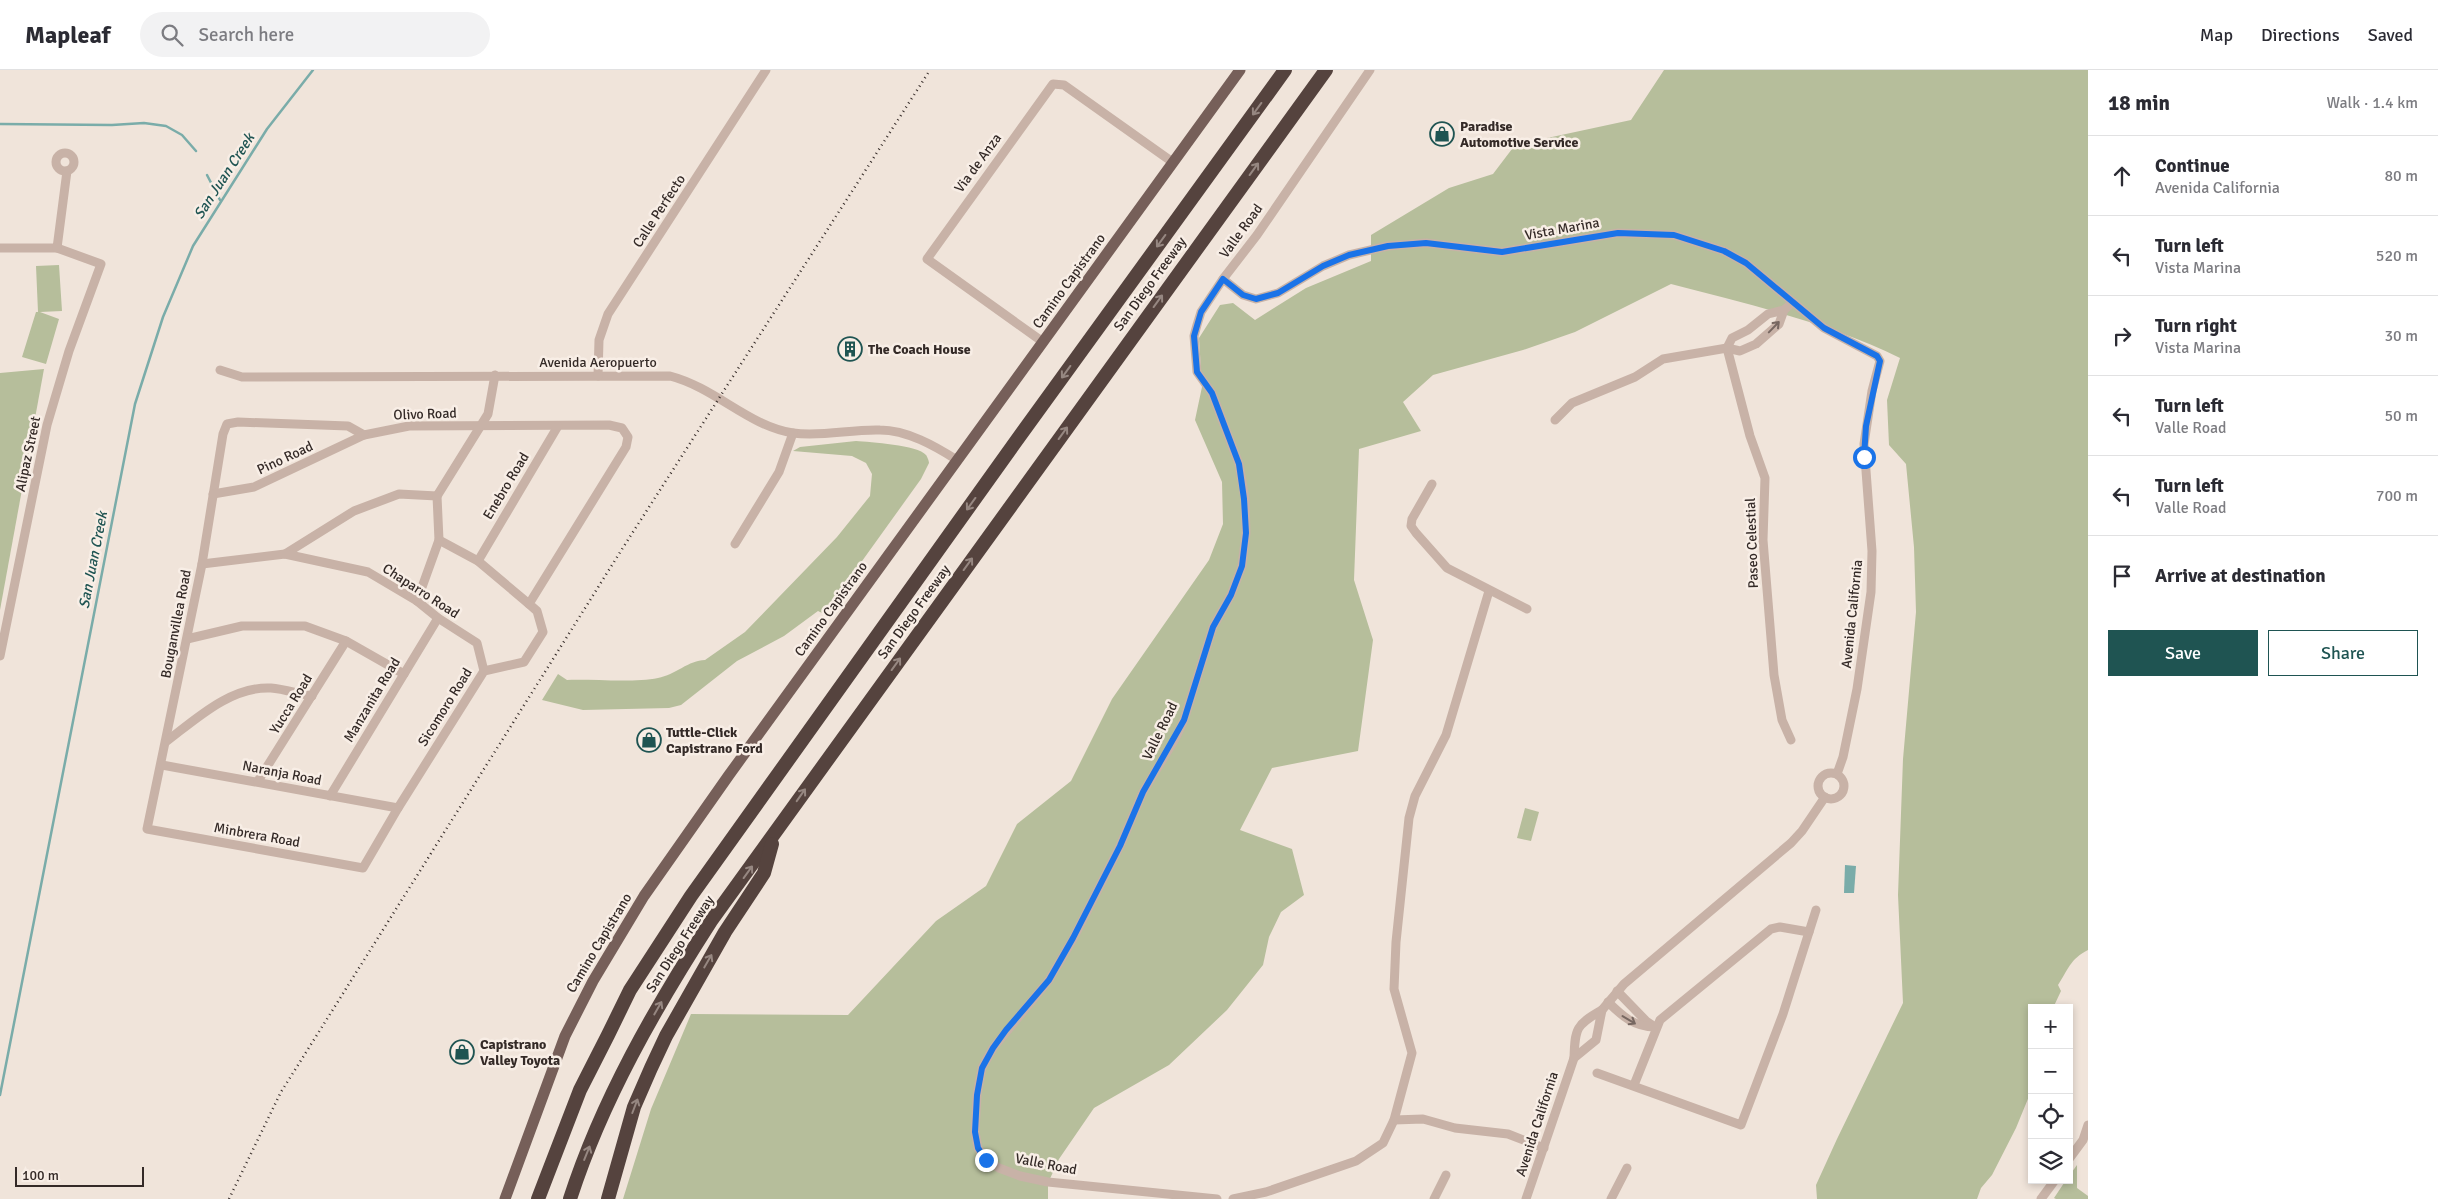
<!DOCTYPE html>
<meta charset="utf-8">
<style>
body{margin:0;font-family:Signika,sans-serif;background:#f2f2f3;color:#2b2b33}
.controls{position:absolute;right:15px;bottom:15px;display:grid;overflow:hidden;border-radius:0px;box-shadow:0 2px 8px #0003}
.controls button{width:45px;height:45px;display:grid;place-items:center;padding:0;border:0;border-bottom:1px solid #e1e1e2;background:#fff;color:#2b2b33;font:25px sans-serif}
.scale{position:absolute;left:15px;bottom:12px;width:129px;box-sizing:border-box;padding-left:5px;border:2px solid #342a27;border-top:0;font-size:14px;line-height:18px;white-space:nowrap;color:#342a27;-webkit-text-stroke:4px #f8eee6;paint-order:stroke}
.stop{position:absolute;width:15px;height:15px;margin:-11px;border:4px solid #1a73e8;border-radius:50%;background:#fff}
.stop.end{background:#1a73e8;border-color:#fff;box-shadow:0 1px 5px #0008}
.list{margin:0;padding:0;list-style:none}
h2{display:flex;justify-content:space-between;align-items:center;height:65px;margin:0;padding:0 20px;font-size:21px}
h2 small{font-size:16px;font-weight:400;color:#7c7c81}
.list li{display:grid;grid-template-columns:32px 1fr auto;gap:15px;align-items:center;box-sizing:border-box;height:80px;padding:0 20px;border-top:1px solid #e1e1e2}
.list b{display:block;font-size:19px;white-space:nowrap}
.list p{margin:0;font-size:16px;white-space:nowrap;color:#7c7c81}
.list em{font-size:16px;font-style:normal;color:#7c7c81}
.actions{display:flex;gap:10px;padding:15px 20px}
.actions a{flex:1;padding:11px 0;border:1px solid #1f5452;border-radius:0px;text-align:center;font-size:18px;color:#1f5452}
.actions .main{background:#1f5452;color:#fff}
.icon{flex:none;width:28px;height:28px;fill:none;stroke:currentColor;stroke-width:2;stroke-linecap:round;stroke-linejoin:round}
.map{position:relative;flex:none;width:2088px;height:1129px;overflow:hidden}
header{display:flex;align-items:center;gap:30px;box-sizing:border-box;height:70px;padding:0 25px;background:#fff;border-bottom:1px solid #e1e1e2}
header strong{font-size:24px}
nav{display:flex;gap:28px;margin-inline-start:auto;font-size:18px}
.search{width:350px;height:45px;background:#f2f2f3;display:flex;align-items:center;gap:12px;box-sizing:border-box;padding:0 18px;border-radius:28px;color:#7c7c81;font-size:19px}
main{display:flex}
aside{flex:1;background:#fff}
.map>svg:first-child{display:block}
</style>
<header>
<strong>Mapleaf</strong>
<div class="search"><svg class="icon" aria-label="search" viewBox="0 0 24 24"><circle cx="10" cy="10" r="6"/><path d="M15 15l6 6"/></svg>Search here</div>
<nav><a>Map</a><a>Directions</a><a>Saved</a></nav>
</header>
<main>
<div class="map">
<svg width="2088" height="1129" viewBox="0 0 2088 1129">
<rect width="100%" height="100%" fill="#f0e4da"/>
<!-- green -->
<g fill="#b6be9b">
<path d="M1664,0H2088V880C2070,889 2068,900 2058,915L2061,921L2053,938H2032V1019L2016,1058L1992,1105L1981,1118L1977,1129H1817L1816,1115L1837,1069L1903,933L1898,825L1903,689L1916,542L1914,477L1906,394L1889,375L1887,330L1900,288C1829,253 1748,234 1671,214L1575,262L1523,280L1433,305L1403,332L1421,361L1359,379L1354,510L1373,570L1358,681L1272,698L1240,760L1292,779L1304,825L1281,842L1269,867L1263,895L1227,940L1169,995L1094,1038L1059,1089L1048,1113V1129H623L651,1039L691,944L848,945L936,851L986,816L1017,754L1071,711L1112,629L1209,490L1223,454L1222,412L1195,350L1202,317L1199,268L1220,235L1233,233L1255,250L1306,218L1371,191V165L1449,118L1493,104L1515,75L1631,50Z"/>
<path d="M59,195L62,241L40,242L59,249L46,294L22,287L36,242H38L36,196Z"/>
<path d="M44,299L0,540V303Z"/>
<path d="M856,371C870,372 918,375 926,385C927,386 929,391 929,393L921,409L824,544L818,541L784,566L737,591L681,635L669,638L583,640L542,630L558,604L567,610C593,609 634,613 658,608C675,605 689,590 705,590L745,562L837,467L870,426L872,404L866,393L852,386L793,381L800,377Z"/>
<path d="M1525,738L1539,742L1531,771L1517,768Z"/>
<path d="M2077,1095V1118L2088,1126V1129H2056L2054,1128L2066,1110H2069V1106Z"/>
</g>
<!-- water -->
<path fill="#7aaca9" d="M1845,795L1856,796L1854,823H1844Z"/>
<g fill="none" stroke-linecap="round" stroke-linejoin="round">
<!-- stream -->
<g stroke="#7aaca9" stroke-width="2.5">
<path d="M0,54L112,55L144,53L166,56L182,65L196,81"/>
<path d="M207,105L220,130"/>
<path d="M0,1025L135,334L163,247L193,176L267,59L313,0"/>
</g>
<!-- minor -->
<g stroke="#c8b2a7" stroke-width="9">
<circle cx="65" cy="92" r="9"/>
<path d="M0,178H57L101,194L69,281L47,355L0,586"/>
<path d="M57,178L67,101"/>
<path d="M1223,209L1243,225L1256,229L1278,223L1323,196L1349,185L1388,176L1426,173L1502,182L1618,163L1674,165L1724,181L1746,193L1824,258L1877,286L1880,291L1872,321L1864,374L1872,481L1871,522L1857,619L1843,687L1837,704"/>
<path d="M1043,272L927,189L1053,14L1064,15L1171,91"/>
<path d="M1727,278L1750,366L1765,408L1763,470L1774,605L1782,650L1791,670"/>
<path d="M1727,278L1732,268L1748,260L1768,244L1784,240"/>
<path d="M220,300L242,307L670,306C716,318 748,356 793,363C822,367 851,359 880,360C907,360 935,376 957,390"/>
<path d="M598,306L599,270L608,244L766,0"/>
<path d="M1555,350L1572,333L1635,307L1663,289L1727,278L1740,281L1756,274L1779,254L1784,240L1793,232"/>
<path d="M238,352L348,356L364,365L409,356L609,355L622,358L628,367L626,377L529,534L537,541L543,562L524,592L484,601L398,738L363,798L147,759L202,494L223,364L227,354Z"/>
<path d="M1432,414L1412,449L1411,456L1416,463L1447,498L1527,539"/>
<path d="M213,424L254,417L364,365"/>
<path d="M439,470L478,491L529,534"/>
<path d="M735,474L779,402L793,363"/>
<path d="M285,484L354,441L399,424L437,426L488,344L495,305"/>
<path d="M478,491L558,356"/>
<path d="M202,494L285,484L368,502L417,531L438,548L477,573L484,601"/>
<path d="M417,531L439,470L437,426"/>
<path d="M187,569L242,556H305L346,571L404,604"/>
<path d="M167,671C196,649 231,616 271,618C284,619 299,624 312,626"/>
<path d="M162,695L398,738"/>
<circle cx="1831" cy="716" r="13"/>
<path d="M258,711L346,571"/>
<path d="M330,726L438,548"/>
<path d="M1617,921L1646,951L1655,957"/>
<path d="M1608,932C1622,946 1634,957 1655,957"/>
<path d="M1602,940L1624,914L1791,773L1802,761L1825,727"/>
<path d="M1602,940L1596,970L1574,988C1575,958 1576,955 1602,940Z"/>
<path d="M1597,1003L1741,1055L1783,944L1816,840"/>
<path d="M1634,1015L1660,950L1771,859L1780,857L1809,862"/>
<path d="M1394,1050L1423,1049L1455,1058L1508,1064L1544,1078"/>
<path d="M2069,1089L2083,1070L2088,1055"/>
<path d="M1217,1129L1048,1112L1020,1106L999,1098L986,1090L978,1078L975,1062L977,1025L982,998L993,978L1049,910L1073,869L1120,776L1143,722L1175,669L1184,650L1213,557L1231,525L1242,496L1246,463L1245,429L1239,394L1212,323L1197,302L1194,266L1197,255L1201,242L1223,209L1257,165L1370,0"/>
<path d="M1233,1129L1266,1122L1356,1091L1383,1073L1394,1050L1412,983L1394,919L1396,872L1409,748L1415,726L1446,665L1489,521"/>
<path d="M1434,1129L1446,1105"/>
<path d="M1526,1129L1574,988"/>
<path d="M1611,1129L1627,1098"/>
<path d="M2041,1129L2055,1110"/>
</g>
<!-- major -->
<path stroke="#765f59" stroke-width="11" d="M505,1129L565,966L593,911L644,826L729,705L1240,0"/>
<!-- highway -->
<g stroke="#55433e" stroke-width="14">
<path d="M538,1129L580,1020L608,965L630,920L691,826L1014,374L1285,0"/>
<path d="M570,1129C602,1030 655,938 711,851L1326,0"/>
<path d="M608,1129L634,1037L651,998L666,966L725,862L764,803L772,774"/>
</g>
<!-- rail -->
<path stroke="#342a27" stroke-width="2.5" stroke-dasharray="1 4" stroke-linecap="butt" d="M229,1129L281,1022L310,976L624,476L930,0"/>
</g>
<!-- one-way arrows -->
<defs><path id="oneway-shaft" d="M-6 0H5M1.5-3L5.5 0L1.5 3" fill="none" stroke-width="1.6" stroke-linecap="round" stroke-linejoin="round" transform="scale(1.25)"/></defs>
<g stroke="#968781">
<use href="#oneway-shaft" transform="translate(1257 39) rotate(126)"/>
<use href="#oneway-shaft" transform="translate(1254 99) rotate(-54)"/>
<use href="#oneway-shaft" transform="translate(1161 171) rotate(126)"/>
<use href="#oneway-shaft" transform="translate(1158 231) rotate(-54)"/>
<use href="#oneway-shaft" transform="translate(1066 302) rotate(126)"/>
<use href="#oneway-shaft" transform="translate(1063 363) rotate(-54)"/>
<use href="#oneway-shaft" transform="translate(971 434) rotate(126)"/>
<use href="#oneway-shaft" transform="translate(968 494) rotate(-54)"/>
<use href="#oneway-shaft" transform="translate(896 594) rotate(-54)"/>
<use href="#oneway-shaft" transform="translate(801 725) rotate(-55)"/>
<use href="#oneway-shaft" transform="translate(748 802) rotate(-54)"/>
<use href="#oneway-shaft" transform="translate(708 891) rotate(-60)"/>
<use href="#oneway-shaft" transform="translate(658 938) rotate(-60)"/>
<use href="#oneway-shaft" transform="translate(635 1036) rotate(-69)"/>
<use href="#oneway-shaft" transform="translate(587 1083) rotate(-68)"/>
</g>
<g stroke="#776761">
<use href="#oneway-shaft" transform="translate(1774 257) rotate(-46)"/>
<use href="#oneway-shaft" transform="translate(1629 950) rotate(31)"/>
</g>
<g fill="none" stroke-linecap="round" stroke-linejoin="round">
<!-- route -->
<path stroke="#1a73e8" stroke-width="6" d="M986,1090L978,1078L975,1062L977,1025L982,998L993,978L1006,960L1049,910L1073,868L1120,776L1143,722L1184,650L1213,557L1231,525L1242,496L1246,463L1244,429L1239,394L1212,323L1197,302L1194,266L1201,242L1223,209L1243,225L1256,229L1278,223L1323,196L1349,185L1388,176L1426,173L1502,182L1618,163L1674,165L1724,181L1746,193L1824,258L1877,286L1880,291L1866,356L1864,387"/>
</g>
<!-- icons -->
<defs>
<g id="shop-ring" transform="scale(1.25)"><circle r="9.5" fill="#f8eee6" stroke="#1f5452" stroke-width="1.5"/><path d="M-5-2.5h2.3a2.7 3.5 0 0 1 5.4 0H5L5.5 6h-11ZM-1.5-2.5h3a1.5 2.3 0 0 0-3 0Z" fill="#1f5452"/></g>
<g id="building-ring" transform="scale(1.25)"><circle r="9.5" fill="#f8eee6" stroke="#1f5452" stroke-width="1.5"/><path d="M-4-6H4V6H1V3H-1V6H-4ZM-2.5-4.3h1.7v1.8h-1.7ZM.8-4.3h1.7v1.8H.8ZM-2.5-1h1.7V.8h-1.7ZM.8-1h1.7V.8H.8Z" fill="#1f5452"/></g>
</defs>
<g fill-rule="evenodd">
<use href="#shop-ring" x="1442" y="64"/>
<use href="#building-ring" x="850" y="279"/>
<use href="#shop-ring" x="649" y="670"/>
<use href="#shop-ring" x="462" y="982"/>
</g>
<g text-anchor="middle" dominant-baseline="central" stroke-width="5" stroke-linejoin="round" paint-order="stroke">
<!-- poi labels -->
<g font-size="14" font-weight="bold" fill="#342a27" stroke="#f8eee6" text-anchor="start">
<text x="1460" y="56">Paradise<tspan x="1460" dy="16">Automotive Service</tspan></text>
<text x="868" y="279">The Coach House</text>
<text x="666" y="662">Tuttle-Click<tspan x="666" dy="16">Capistrano Ford</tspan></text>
<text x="480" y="974">Capistrano<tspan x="480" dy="16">Valley Toyota</tspan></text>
</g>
<!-- street labels -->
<g font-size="14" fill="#342a27" stroke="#f8eee6">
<text transform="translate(978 93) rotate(-54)">Via de Anza</text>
<text transform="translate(659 141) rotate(-57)">Calle Perfecto</text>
<text transform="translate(1562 159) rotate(-10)">Vista Marina</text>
<text transform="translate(1241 161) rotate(-54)">Valle Road</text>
<text transform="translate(1069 211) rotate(-54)">Camino Capistrano</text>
<text transform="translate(1150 214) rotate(-54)">San Diego Freeway</text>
<text x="598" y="292">Avenida Aeropuerto</text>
<text transform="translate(425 344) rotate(-2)">Olivo Road</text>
<text transform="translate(28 384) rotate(-78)">Alipaz Street</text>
<text transform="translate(285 388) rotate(-25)">Pino Road</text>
<text transform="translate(506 416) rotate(-59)">Enebro Road</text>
<text transform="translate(1752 473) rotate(-92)">Paseo Celestial</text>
<text transform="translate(421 521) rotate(33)">Chaparro Road</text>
<text transform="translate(831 539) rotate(-54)">Camino Capistrano</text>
<text transform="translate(914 542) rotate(-54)">San Diego Freeway</text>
<text transform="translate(1852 544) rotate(-84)">Avenida California</text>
<text transform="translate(176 554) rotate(-79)">Bouganvillea Road</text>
<text transform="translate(372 630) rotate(-59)">Manzanita Road</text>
<text transform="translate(291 634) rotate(-58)">Yucca Road</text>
<text transform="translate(445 637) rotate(-58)">Sicomoro Road</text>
<text transform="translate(1160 661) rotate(-64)">Valle Road</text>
<text transform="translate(282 703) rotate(11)">Naranja Road</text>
<text transform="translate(257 765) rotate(10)">Minbrera Road</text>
<text transform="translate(599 873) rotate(-59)">Camino Capistrano</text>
<text transform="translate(680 874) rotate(-57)">San Diego Freeway</text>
<text transform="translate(1537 1054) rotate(-72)">Avenida California</text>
<text transform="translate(1046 1094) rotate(11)">Valle Road</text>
</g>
<!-- water labels -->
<g font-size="15" font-style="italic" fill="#1f5452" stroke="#f8eee6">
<text transform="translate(224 106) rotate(-57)">San Juan Creek</text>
<text transform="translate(93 490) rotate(-79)">San Juan Creek</text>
</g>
</g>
</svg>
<div class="controls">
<button>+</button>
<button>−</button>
<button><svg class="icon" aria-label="locate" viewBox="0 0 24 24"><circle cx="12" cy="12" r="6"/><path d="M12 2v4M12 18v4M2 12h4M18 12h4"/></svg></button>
<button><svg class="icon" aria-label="layers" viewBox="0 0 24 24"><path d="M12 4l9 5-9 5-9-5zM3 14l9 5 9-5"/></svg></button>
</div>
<div class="scale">100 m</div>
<div class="stop" style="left:1864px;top:387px"></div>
<div class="stop end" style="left:986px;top:1090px"></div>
</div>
<aside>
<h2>18 min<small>Walk · 1.4 km</small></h2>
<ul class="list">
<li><svg class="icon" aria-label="ahead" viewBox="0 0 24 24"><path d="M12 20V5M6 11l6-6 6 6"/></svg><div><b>Continue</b><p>Avenida California</p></div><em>80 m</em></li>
<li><svg class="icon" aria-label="left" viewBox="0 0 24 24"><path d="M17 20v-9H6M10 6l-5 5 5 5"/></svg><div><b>Turn left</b><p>Vista Marina</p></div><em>520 m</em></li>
<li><svg class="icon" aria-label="right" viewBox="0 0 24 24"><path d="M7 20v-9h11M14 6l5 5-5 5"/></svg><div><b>Turn right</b><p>Vista Marina</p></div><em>30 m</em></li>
<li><svg class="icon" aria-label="left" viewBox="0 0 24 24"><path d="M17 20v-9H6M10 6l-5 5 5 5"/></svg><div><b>Turn left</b><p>Valle Road</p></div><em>50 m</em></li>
<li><svg class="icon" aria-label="left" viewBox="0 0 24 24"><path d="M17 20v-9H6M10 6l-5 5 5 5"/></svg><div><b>Turn left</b><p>Valle Road</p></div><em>700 m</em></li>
<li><svg class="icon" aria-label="arrive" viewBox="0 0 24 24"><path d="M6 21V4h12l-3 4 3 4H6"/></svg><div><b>Arrive at destination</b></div></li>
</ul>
<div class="actions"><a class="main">Save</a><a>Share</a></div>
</aside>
</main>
